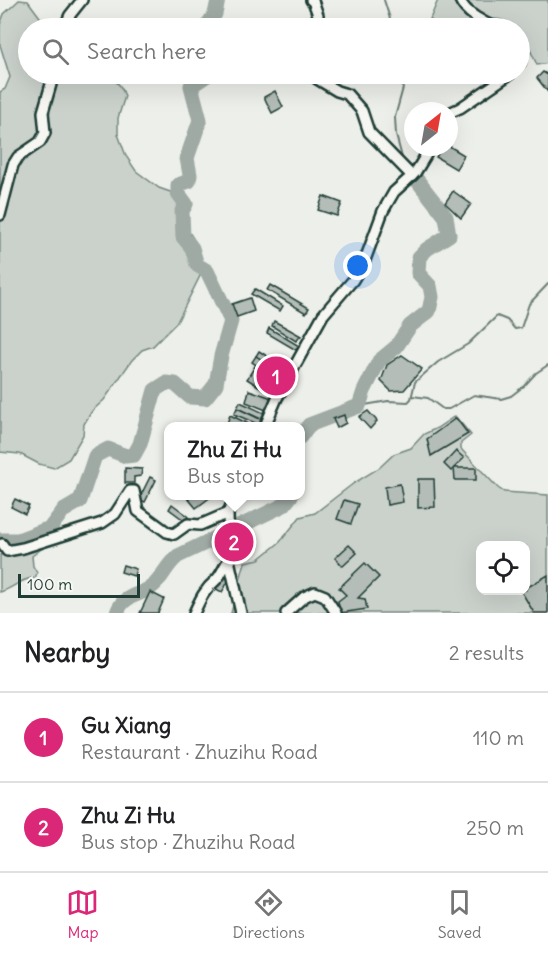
<!DOCTYPE html>
<meta charset="utf-8">
<style>
body{margin:0;font-family:Delius,sans-serif;background:#f6f6f6;color:#202124}
.controls{position:absolute;right:18px;bottom:18px;display:grid;overflow:hidden;border-radius:12px;box-shadow:0 6px 24px #0002}
.controls button{width:54px;height:54px;display:grid;place-items:center;padding:0;border:0;border-bottom:2px solid #e0e0e0;background:#fff;color:#202124;font:30px sans-serif}
.compass{position:absolute;left:404px;top:102px;width:54px;height:54px;border-radius:50%;background:#fff;box-shadow:0 6px 24px #0002;rotate:31deg}
.scale{position:absolute;left:18px;bottom:15px;width:122px;box-sizing:border-box;padding-left:6px;border:3px solid #1f3d34;border-top:0;font-size:16px;line-height:21px;white-space:nowrap;color:#1f3d34;-webkit-text-stroke:4px #f6f6f2;paint-order:stroke}
.you{position:absolute;left:358px;top:266px;width:21px;height:21px;margin:-15px;border:4px solid #fff;border-radius:50%;background:#1a73e8;box-shadow:0 0 0 9px #1a73e833}
.badge{display:grid;place-items:center;width:39px;height:39px;border-radius:50%;background:#db2777;color:#fff;font-size:20px;font-weight:700}
.pin{position:absolute;translate:-50% -50%;border:3px solid #fff;box-shadow:0 2px 6px #0006}
.popup{position:absolute;left:164px;top:422px;width:141px;height:78px;box-sizing:border-box;display:grid;place-content:center;border-radius:12px;background:#fff;filter:drop-shadow(0 2px 4px #0005);font-size:20px;white-space:nowrap;color:#757577}
.popup b{font-size:22px;color:#202124}
.popup::after{content:'';position:absolute;left:50%;top:100%;margin-left:-12px;border:12px solid transparent;border-top-color:#fff}
.list{margin:0;padding:0;list-style:none}
h2{display:flex;justify-content:space-between;align-items:center;height:78px;margin:0;padding:0 24px;font-size:26px}
h2 small{font-size:20px;font-weight:400;color:#757577}
.list li{display:grid;grid-template-columns:39px 1fr auto;gap:18px;align-items:center;box-sizing:border-box;height:90px;padding:0 24px;border-top:2px solid #e0e0e0}
.list b{display:block;font-size:22px;white-space:nowrap}
.list p{margin:0;font-size:20px;white-space:nowrap;color:#757577}
.list em{font-size:20px;font-style:normal;color:#757577}
.icon{flex:none;width:33px;height:33px;fill:none;stroke:currentColor;stroke-width:2;stroke-linecap:round;stroke-linejoin:round}
.map{position:relative;flex:none;width:548px;height:613px;overflow:hidden}
.search{position:absolute;background:#fff;box-shadow:0 6px 24px #0002;left:18px;right:18px;top:18px;height:66px;display:flex;align-items:center;gap:15px;box-sizing:border-box;padding:0 21px;border-radius:33px;color:#757577;font-size:22px}
.sheet{height:258px;background:#fff}
nav{display:flex;justify-content:space-around;align-items:center;box-sizing:border-box;height:84px;border-top:2px solid #e0e0e0;background:#fff;font-size:16px;color:#757577}
nav a{display:grid;justify-items:center;gap:3px}
nav .on{color:#db2777}
.map>svg:first-child{display:block}
</style>
<div class="map">
<svg width="548" height="613" viewBox="0 0 548 613">
<rect width="100%" height="100%" fill="#edefea"/>
<filter id="ink" filterUnits="userSpaceOnUse"><feTurbulence type="fractalNoise" baseFrequency=".0167" numOctaves="2"/><feDisplacementMap in="SourceGraphic" scale="12" xChannelSelector="R" yChannelSelector="G"/><feConvolveMatrix kernelMatrix="1 2 1 2 8 2 1 2 1" color-interpolation-filters="sRGB"/></filter>
<g filter="url(#ink)">
<!-- green -->
<g fill="#cbd2cc" stroke="#758880" stroke-width="1.5" fill-rule="evenodd">
<path d="M19,0L28,1L48,28H28V74C51,74 91,68 110,78C119,82 122,88 125,96L118,118V134L126,156L136,171L159,188L173,193L180,201L189,232L198,246L201,258L200,276L177,322L153,346L142,350L132,360L104,400L92,411L84,424L83,435L69,459L54,468L39,464L20,454L0,452V92L5,89L10,77L0,45V25L4,14Z"/>
<path d="M438,0H548V63L537,65C527,43 519,17 490,19L479,28H438L430,19Z"/>
<path d="M455,416L471,435L461,443V449L498,488L504,492L548,495V613H231L245,562L259,559L280,542L300,517L315,513L354,483L379,468L394,454L411,448L424,434L437,428ZM480,546H526V590H480Z"/>
<path d="M49,532L54,534L53,540L32,556L33,566L37,573L35,578C21,578 13,589 0,592V555C18,552 31,535 49,532Z"/>
</g>
<g fill="none" stroke-linecap="round" stroke-linejoin="round">
<!-- stream -->
<g stroke="#6c7e77" stroke-width="2">
<path d="M384,0L393,28"/>
<path d="M397,74L403,88L395,117L396,135L403,161"/>
<path d="M412,396L428,398L443,409H449L474,395L501,399L511,396L524,386L536,373L548,365"/>
<path d="M359,406L388,401L408,402L411,399L415,382L438,362L468,344L497,316L507,320L515,329L521,328L529,304L548,284"/>
</g>
<!-- river -->
<g stroke="#9faaa4" stroke-width="15">
<path d="M205,28L215,14L218,0"/>
<path d="M300,437L309,425L359,406L364,391L379,361L396,347L410,326L429,311L432,297L430,286L418,273L419,257L427,249L449,235L446,217L417,180"/>
<path d="M0,540H18L50,528L63,511L80,501L95,456L108,449L126,456L134,455L140,444L155,390L166,383L175,384L190,397L205,398L216,384L221,356L231,321L207,271L197,265L192,248L183,237L182,211L186,204L178,193V185L189,181L190,175L187,158L200,120L191,86L209,74"/>
<path d="M117,613C123,593 141,597 154,585C163,577 167,564 178,556L284,505L291,496"/>
</g>
</g>
<!-- building -->
<g fill="#b4bdb8" stroke="#1f3d34" stroke-width="1.5">
<path d="M335,21L350,22V28H335Z"/>
<path d="M543,72L548,75V92L537,78Z"/>
<path d="M275,91L283,107L272,113L264,97Z"/>
<path d="M449,146L464,155L456,169L436,157L442,147Z"/>
<path d="M453,191L471,204L461,218L445,203Z"/>
<path d="M323,196L342,203L337,216L318,210Z"/>
<path d="M270,285L309,308L306,313L267,290Z"/>
<path d="M255,289L283,306L280,311L251,294Z"/>
<path d="M250,298L254,311L237,317L232,304Z"/>
<path d="M274,321L301,336L296,341L272,326Z"/>
<path d="M269,328L299,346L296,350L267,333Z"/>
<path d="M259,351L284,367L281,373L256,356Z"/>
<path d="M402,355L422,369L404,390L391,391L381,381L387,365Z"/>
<path d="M256,356L281,373L277,379L252,362Z"/>
<path d="M255,366L271,377L263,389L247,379Z"/>
<path d="M249,390L272,398L266,410L246,402Z"/>
<path d="M240,402L264,413L261,419L237,408Z"/>
<path d="M237,408L262,420L260,425L234,414Z"/>
<path d="M368,411L377,421L370,429L359,417Z"/>
<path d="M230,415L253,426H226Z"/>
<path d="M344,415L346,423L337,428L333,419Z"/>
<path d="M456,418L468,434L431,456L427,439Z"/>
<path d="M456,451L464,458L451,471L444,464Z"/>
<path d="M125,468L142,469L141,476L134,477V483H125Z"/>
<path d="M454,468H476V480H455Z"/>
<path d="M150,477L156,480L145,502L139,499Z"/>
<path d="M418,479H434L435,507L418,508Z"/>
<path d="M400,484L403,502L387,505L385,487Z"/>
<path d="M186,496H212L196,508Z"/>
<path d="M15,499L29,506L25,514L11,507Z"/>
<path d="M344,500L358,504L351,524L337,519Z"/>
<path d="M172,504L188,516L185,521L169,509Z"/>
<path d="M349,545L357,553L343,566L335,558Z"/>
<path d="M365,563L379,577L358,598L365,599L367,609L340,613L338,601L346,595L339,588Z"/>
<path d="M123,565L136,569L134,576L121,572Z"/>
<path d="M224,575L230,578L222,592L216,589Z"/>
<path d="M548,575V613H534L521,591L526,590V588Z"/>
<path d="M150,592L164,599L158,613H140Z"/>
</g>
<g fill="none" stroke-linecap="round" stroke-linejoin="round">
<!-- minor casing -->
<g stroke="#1f3d34" stroke-width="14">
<g id="minor">
<path d="M311,0L313,1L318,15L316,28"/>
<path d="M460,0C465,13 484,23 497,28"/>
<path d="M64,28L70,15L82,0"/>
<path d="M520,41L524,50L520,63"/>
<path d="M317,74V79L337,91L347,94L362,111L369,132L412,176"/>
<path d="M449,113L460,108L510,74"/>
<path d="M0,215L13,165L18,157L40,142L45,133L43,112L54,74"/>
<path d="M265,426L277,398L323,315L353,280L365,260L383,211L394,192L415,173L426,155L428,147"/>
<path d="M235,496L228,513L229,560L241,613"/>
<path d="M2,544L7,551L23,548L102,523L115,514L130,491H134L138,511L167,532L174,534L188,524L200,525L228,513"/>
<path d="M194,613C200,600 204,590 215,581C221,576 224,566 229,560"/>
<path d="M286,613L304,597L315,592L325,596L336,613"/>
</g>
</g>
<!-- minor -->
<use href="#minor" stroke="#f6f6f2" stroke-width="9"/>
</g>
</g>
</svg>
<div class="controls">
<button><svg class="icon" aria-label="locate" viewBox="0 0 24 24"><circle cx="12" cy="12" r="6"/><path d="M12 2v4M12 18v4M2 12h4M18 12h4"/></svg></button>
</div>
<svg class="compass" viewBox="-18 -18 36 36"><path d="M0-13l5 13h-10z" fill="#e53935"/><path d="M0 13l5-13h-10z" fill="#757577"/></svg>
<div class="scale">100 m</div>
<div class="you"></div>
<div class="pin badge" style="left:276px;top:376px">1</div>
<div class="pin badge" style="left:234px;top:542px">2</div>
<div class="popup"><b>Zhu Zi Hu</b>Bus stop</div>
<div class="search"><svg class="icon" aria-label="search" viewBox="0 0 24 24"><circle cx="10" cy="10" r="6"/><path d="M15 15l6 6"/></svg>Search here</div>
</div>
<section class="sheet">
<h2>Nearby<small>2 results</small></h2>
<ul class="list">
<li><span class="badge">1</span><div><b>Gu Xiang</b><p>Restaurant · Zhuzihu Road</p></div><em>110 m</em></li>
<li><span class="badge">2</span><div><b>Zhu Zi Hu</b><p>Bus stop · Zhuzihu Road</p></div><em>250 m</em></li>
</ul>
</section>
<nav>
<a class="on"><svg class="icon" aria-label="map" viewBox="0 0 24 24"><path d="M3 6l6-2 6 2 6-2v14l-6 2-6-2-6 2zM9 4v14M15 6v14"/></svg>Map</a>
<a><svg class="icon" aria-label="directions" viewBox="0 0 24 24"><path d="M12 3l9 9-9 9-9-9zM9 14v-3h6M13 9l2 2-2 2"/></svg>Directions</a>
<a><svg class="icon" aria-label="saved" viewBox="0 0 24 24"><path d="M7 4h10v16l-5-4-5 4z"/></svg>Saved</a>
</nav>
